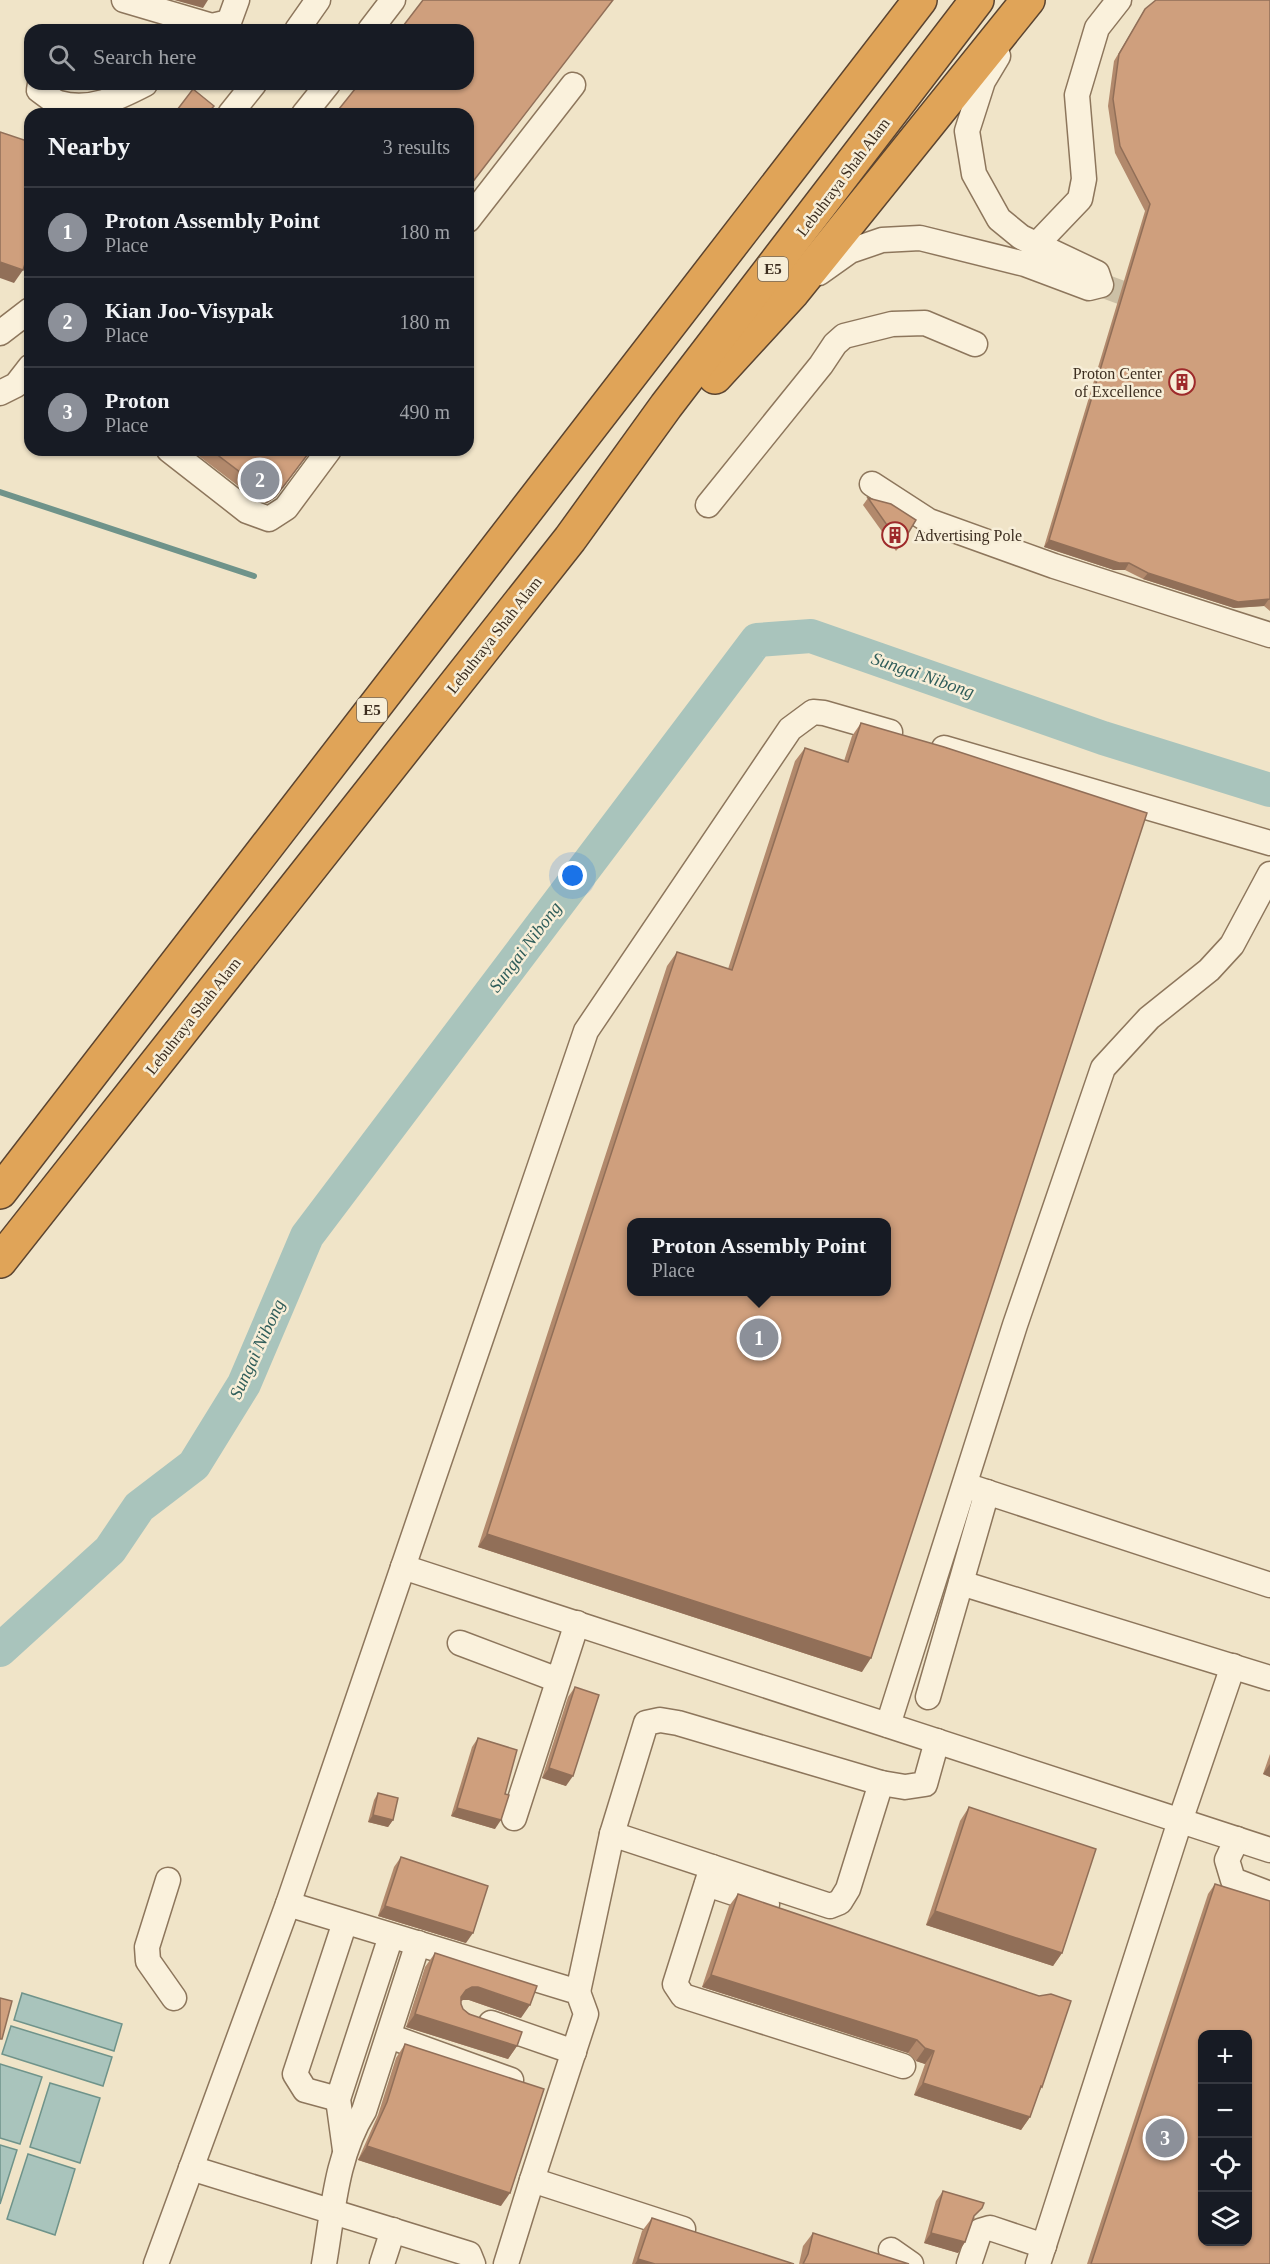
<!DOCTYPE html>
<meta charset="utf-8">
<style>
body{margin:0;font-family:Georgia,serif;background:#242831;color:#f1f3f6}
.controls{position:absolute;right:18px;bottom:18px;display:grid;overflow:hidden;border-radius:12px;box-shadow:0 2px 4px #0004}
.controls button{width:54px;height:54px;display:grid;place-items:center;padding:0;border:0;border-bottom:2px solid #363941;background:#171b24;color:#f1f3f6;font:30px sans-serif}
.you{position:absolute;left:573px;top:876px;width:21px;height:21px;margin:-15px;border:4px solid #fff;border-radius:50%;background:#1a73e8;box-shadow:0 0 0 9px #1a73e833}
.badge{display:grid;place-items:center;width:39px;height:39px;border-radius:50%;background:#8c9099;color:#fff;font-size:20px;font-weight:700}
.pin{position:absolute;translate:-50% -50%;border:3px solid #fff;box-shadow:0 2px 6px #0006}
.popup{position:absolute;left:627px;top:1218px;width:264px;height:78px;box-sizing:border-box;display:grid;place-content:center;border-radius:12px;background:#171b24;filter:drop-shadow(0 2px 4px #0005);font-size:20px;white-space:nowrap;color:#9ea1a6}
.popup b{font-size:22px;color:#f1f3f6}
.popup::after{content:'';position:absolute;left:50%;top:100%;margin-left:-12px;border:12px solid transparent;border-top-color:#171b24}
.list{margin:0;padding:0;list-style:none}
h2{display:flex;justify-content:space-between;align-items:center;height:78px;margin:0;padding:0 24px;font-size:26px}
h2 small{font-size:20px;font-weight:400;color:#9ea1a6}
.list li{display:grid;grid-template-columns:39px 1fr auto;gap:18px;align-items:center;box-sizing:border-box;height:90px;padding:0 24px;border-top:2px solid #363941}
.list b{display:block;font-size:22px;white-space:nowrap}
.list p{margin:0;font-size:20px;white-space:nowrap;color:#9ea1a6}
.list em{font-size:20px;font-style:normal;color:#9ea1a6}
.icon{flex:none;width:33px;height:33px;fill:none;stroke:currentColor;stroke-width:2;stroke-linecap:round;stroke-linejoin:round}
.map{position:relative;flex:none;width:1270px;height:2264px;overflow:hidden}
.search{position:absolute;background:#171b24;box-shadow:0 2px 4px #0004;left:24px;top:24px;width:450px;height:66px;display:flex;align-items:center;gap:15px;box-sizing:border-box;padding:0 21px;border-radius:18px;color:#9ea1a6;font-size:22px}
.panel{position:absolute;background:#171b24;box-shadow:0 2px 4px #0004;left:24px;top:108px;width:450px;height:348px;border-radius:18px}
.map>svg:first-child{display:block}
</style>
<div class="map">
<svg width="1270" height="2264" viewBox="0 0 1270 2264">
<rect width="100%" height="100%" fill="#f0e4c8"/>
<!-- water -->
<g fill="#a9c4bc" stroke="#6f938a" stroke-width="1.5">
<path d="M22,1993L122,2024L114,2051L14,2020Z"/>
<path d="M11,2026L112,2057L103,2086L2,2054Z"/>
<path d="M0,2064L42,2077L20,2144L0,2138Z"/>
<path d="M50,2083L100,2098L80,2163L30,2147Z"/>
<path d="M0,2145L17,2150L0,2204Z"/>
<path d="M28,2154L75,2169L55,2235L7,2219Z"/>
</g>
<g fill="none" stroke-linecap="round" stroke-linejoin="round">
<!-- stream -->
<path stroke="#6f938a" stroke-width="6" d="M0,492L254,576"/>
<!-- river -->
<path stroke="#a9c4bc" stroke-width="34" d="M0,1650L110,1550L139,1507L194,1465L244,1384L307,1236L757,640L811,636L1103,738L1270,790"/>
<!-- minor-tunnel -->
<path stroke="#ccc0a6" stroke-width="24" stroke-dasharray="24 12" stroke-linecap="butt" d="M1101,285L1150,303"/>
<!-- minor casing -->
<g stroke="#8d765c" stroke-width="27">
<g id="minor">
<path d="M124,0L212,26L229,22L237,0"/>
<path d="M297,30L318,0"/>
<path d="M370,30L393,0"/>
<path d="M40,84L39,90C45,94 52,101 59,103C90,112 118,98 145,84"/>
<path d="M230,114L254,84"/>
<path d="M304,114L328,84"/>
<path d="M468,220L573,85"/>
<path d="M1037,244L1080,199L1084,179L1077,95L1097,28L1119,0"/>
<path d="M819,273L850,251L882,240L920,238L1025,264L1089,288L1101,285L1097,273L1021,237L999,219L974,174L967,131L983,81L998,56"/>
<path d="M0,333L30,310"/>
<path d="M0,393L16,385L30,367"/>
<path d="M169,450L247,511L269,519L286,508L329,450"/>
<path d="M872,484L929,521L1054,566L1270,635"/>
<path d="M708,505L821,365L835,344L844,336L892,324L925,323L975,344"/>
<path d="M944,748L1270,843"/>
<path d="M965,1485L1270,1585"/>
<path d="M403,1567L1270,1850"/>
<path d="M961,1583L1270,1678"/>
<path d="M460,1643L558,1680"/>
<path d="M928,1697L987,1492"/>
<path d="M888,1725L1015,1325L1103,1068L1149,1018L1209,970L1232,945L1270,874"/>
<path d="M514,1818L577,1623"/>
<path d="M612,1834L830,1906L840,1902L848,1889L881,1783"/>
<path d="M1237,1839L1227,1860L1233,1880L1270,1894"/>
<path d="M712,1867L675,1984L683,1996L903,2066"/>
<path d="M168,1880L147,1947L148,1961L174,1998"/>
<path d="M707,1884L767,1904"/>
<path d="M288,1904L578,1992L586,2014L532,2180L683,2229"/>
<path d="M578,1992L612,1834L646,1723L660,1720L678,1723L881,1783L905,1787L925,1784L937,1741"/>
<path d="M491,2023L574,2052"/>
<path d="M389,2036L511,2080"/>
<path d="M338,2099L305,2090L295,2074L345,1922"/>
<path d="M345,2150L338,2099L391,1936"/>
<path d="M191,2168L469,2254L473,2264"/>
<path d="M891,2250L911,2264"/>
<path d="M156,2264L288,1904L586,1031L790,729L813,712L824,713L890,732"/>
<path d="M324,2264C333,2212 336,2156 364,2111L418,1943"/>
<path d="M382,2264L393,2230"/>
<path d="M506,2264L532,2180"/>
<path d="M969,2264L980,2231L990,2228L1044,2246"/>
<path d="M1038,2264L1180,1821L1233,1666"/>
</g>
</g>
<!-- highway casing -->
<g stroke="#5b4430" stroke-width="36">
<g id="highway">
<path d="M715,377L793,292L1028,0"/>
<path d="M0,1192L920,0"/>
<path d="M0,1261L570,539L666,406L977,0"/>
</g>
</g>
<!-- minor -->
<use href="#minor" stroke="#faf1dc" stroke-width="24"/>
<!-- highway -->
<use href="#highway" stroke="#e0a458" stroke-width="33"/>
</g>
<!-- wall -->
<g fill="#b2896c">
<path d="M1270,0V611L1264,606L1234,608L1143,579L1125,570H1114L1044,547L1145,211L1115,153L1108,106L1114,61L1145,9Z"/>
<path d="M191,450H311L276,497L267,503L254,498Z"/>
<path d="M868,498L901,545L896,551L863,505Z"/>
<path d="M861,723L862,1672L478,1547L667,966L677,952L728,969L795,761L805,748L844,761L852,736Z"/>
<path d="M575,1687L566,1786L542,1778L568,1697Z"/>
<path d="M478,1738L495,1829L451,1816L472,1747Z"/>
<path d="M1270,1754V1777L1263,1774Z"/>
<path d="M378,1793L393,1820L388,1827L368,1822L374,1800Z"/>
<path d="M969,1807L1062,1953L1053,1966L926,1925L960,1821Z"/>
<path d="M401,1857L466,1943L378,1916L394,1867Z"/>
<path d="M1215,1884L1270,2264H1087L1208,1894Z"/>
<path d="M738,1894L1042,2087L1039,2092L1030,2117L1021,2130L914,2095L925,2064L916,2061L908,2053L702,1987L729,1906Z"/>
<path d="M435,1953L521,2018L469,2000H463L461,2001V2004L463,2009L517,2046L508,2059L406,2027L425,1967Z"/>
<path d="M405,2044L501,2206L358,2160L378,2115L396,2058Z"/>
<path d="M943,2191L975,2218L972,2221L965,2242L958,2253L924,2243L936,2201Z"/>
<path d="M652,2218L794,2264H632L642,2231Z"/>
<path d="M813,2233L909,2264H799L803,2246Z"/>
</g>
<!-- shaded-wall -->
<g fill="#916f58">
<path d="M174,0H208L203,8Z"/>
<path d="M0,262L23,270L14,283L0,278Z"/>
<path d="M311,450L276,497L267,503L254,498L261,488Z"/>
<path d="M1049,540L1129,563L1125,570H1114L1044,547Z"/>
<path d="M1148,573L1269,599L1264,606L1234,608L1143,579Z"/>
<path d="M487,1534L871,1658L862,1672L478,1547Z"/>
<path d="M1270,1764V1777L1263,1774Z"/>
<path d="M549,1768L573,1776L566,1786L542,1778Z"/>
<path d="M457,1808L501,1820L495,1829L451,1816Z"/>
<path d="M373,1815L393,1820L388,1827L368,1822Z"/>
<path d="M385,1906L473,1933L466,1943L378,1916Z"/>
<path d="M935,1911L1062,1953L1053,1966L926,1925Z"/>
<path d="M711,1975L917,2040L908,2053L702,1987Z"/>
<path d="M472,1987H478L530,2005L521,2018L469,2000H463L456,2003L466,1990Z"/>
<path d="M415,2014L517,2046L508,2059L406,2027Z"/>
<path d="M925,2048L934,2051L925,2064L916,2061Z"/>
<path d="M923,2083L1030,2117L1021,2130L914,2095Z"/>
<path d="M367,2146L510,2193L501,2206L358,2160Z"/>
<path d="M931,2233L965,2242L958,2253L924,2243Z"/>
<path d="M638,2259L655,2264H635Z"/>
</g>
<!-- building -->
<g fill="#cf9f7d" stroke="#916f58" stroke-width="1.5" fill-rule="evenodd">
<path d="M423,0H613L468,188V114H335L359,84H468V30H400Z"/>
<path d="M1156,0H1270V599L1238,602L1148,573L1129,563H1119L1049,540L1150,204L1120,146L1113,99L1119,54L1145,9Z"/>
<path d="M193,89L214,106L207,114H174Z"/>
<path d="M0,132L30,142V249L23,270L0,262Z"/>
<path d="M211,450H311L283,487L274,493L261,488Z"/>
<path d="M868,498L891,504L916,520L901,545Z"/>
<path d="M861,723L944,747L1147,813L871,1658L487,1534L677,952L732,970L805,748L848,762ZM632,1222H886V1292H632Z"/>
<path d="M575,1687L599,1695L573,1776L549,1768Z"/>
<path d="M478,1738L517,1750L505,1794L509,1795L501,1820L457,1808Z"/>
<path d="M378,1793L398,1798L393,1820L373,1815Z"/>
<path d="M969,1807L1096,1849L1062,1953L935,1911Z"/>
<path d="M401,1857L488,1886L473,1933L385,1906Z"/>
<path d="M1215,1884L1270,1901V2264H1091ZM1203,2034H1248V2241H1203Z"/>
<path d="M738,1894L1039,1996L1051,1994L1071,2001L1042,2087L1041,2086L1030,2117L923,2083L934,2051L925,2048L917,2040L711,1975Z"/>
<path d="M435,1953L537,1986L530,2005L478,1987H472L466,1990L461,1997V2004L463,2009L469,2014L522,2032L517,2046L415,2014Z"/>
<path d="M0,1998L12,2001L2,2039H0Z"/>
<path d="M405,2044L544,2089L510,2193L367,2146L387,2102Z"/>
<path d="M943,2191L984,2203L982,2208L974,2216L965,2242L931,2233Z"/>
<path d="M652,2218L794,2264H655L638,2259Z"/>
<path d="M813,2233L909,2264H803L808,2254Z"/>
</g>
<!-- icons -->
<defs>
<g id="building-ring" transform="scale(1.35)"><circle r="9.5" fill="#f7eed8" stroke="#9e2a2b" stroke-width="1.5"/><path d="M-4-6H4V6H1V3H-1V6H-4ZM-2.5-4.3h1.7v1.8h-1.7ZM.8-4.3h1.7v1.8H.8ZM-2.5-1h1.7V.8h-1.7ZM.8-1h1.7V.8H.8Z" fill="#9e2a2b"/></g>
</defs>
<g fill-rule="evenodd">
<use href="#building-ring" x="1182" y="382"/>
<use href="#building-ring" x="895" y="535"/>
</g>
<g text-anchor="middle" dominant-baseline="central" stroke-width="5" stroke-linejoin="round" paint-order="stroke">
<!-- shield labels -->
<g fill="#f7eed8" stroke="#756857" stroke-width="1.5">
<rect x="758" y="257" width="30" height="24" rx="4.5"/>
<rect x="357" y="698" width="30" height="24" rx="4.5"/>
</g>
<g font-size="15" font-weight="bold" fill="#3d2e20">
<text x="773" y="269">E5</text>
<text x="372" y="710">E5</text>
</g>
<!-- street labels -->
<g font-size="16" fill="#3d2e20" stroke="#f7eed8">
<text transform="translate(843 177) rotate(-53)">Lebuhraya Shah Alam</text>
<text transform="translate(494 635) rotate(-52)">Lebuhraya Shah Alam</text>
<text transform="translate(193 1016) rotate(-52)">Lebuhraya Shah Alam</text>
</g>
<!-- poi labels -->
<g font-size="16" fill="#3d2e20" stroke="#f7eed8" text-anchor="end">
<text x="1162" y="373">Proton Center<tspan x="1162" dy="18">of Excellence</tspan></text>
<text x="914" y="535" text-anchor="start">Advertising Pole</text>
</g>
<!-- water labels -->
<g font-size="18" font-style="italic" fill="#2f5d5a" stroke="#f7eed8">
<text transform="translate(923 675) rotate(19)">Sungai Nibong</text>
<text transform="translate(525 947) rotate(-53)">Sungai Nibong</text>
<text transform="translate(257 1349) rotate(-65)">Sungai Nibong</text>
</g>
</g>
</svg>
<div class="controls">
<button>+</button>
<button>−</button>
<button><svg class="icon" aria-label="locate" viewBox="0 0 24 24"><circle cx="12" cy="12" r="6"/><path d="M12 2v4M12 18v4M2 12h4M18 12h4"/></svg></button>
<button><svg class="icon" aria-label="layers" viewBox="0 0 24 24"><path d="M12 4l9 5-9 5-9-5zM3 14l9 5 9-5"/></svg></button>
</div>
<div class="you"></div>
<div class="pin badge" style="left:759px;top:1338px">1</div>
<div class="popup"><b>Proton Assembly Point</b>Place</div>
<div class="pin badge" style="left:260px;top:480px">2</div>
<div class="pin badge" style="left:1165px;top:2138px">3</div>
<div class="search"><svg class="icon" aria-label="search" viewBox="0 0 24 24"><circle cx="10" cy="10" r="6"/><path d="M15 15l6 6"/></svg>Search here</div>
<section class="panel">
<h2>Nearby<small>3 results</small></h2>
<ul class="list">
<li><span class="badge">1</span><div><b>Proton Assembly Point</b><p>Place</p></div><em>180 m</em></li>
<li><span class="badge">2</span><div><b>Kian Joo-Visypak</b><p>Place</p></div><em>180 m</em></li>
<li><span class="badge">3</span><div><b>Proton</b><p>Place</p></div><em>490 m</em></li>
</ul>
</section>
</div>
